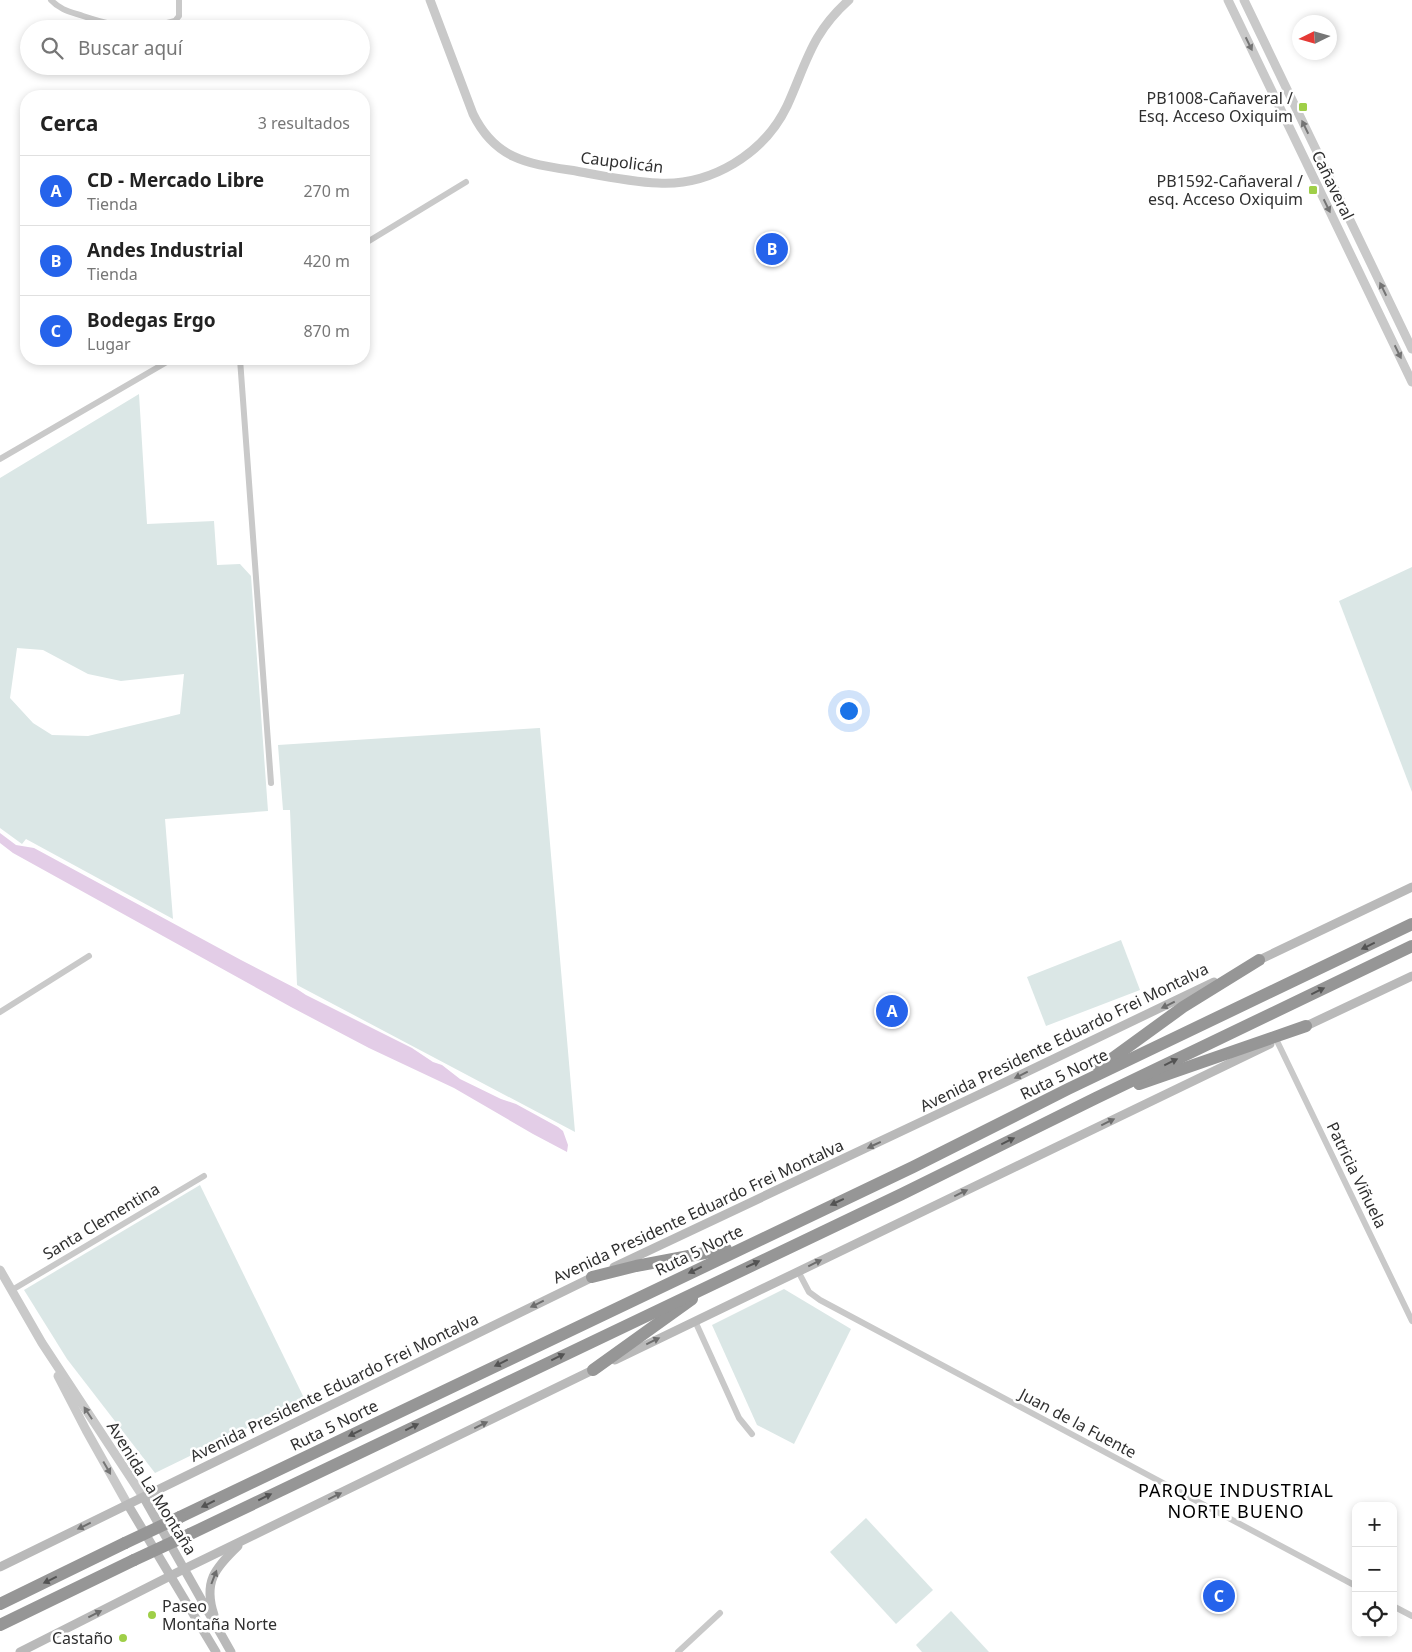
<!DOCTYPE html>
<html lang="es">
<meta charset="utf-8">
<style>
body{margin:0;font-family:"Noto Sans",sans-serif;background:#f6f6f6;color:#222}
.controls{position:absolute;right:15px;bottom:15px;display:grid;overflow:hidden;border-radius:10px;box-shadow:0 2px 8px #0003}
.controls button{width:45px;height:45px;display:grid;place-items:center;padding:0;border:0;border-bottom:1px solid #e0e0e0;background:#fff;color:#222;font:25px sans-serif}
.compass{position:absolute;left:1292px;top:15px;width:45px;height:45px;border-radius:50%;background:#fff;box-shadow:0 2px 8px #0003;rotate:265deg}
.you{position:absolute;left:848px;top:710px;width:18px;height:18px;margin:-12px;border:4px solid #fff;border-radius:50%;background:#1a73e8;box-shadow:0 0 0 8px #1a73e833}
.badge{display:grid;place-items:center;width:32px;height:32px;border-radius:50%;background:#2563eb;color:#fff;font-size:16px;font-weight:700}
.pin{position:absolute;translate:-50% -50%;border:2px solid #fff;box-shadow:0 1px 5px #0006}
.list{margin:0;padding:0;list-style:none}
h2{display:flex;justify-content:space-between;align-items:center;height:65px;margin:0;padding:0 20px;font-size:21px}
h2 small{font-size:16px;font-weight:400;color:#767676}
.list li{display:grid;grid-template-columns:32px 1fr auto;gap:15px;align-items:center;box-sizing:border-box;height:70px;padding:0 20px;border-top:1px solid #e0e0e0}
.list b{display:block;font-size:19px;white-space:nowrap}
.list p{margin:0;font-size:16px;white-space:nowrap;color:#767676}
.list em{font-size:16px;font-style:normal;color:#767676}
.icon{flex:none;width:28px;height:28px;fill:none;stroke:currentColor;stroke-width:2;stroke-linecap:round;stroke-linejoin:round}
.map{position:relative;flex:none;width:1412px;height:1652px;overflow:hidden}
.search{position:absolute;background:#fff;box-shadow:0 2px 8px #0003;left:20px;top:20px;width:350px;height:55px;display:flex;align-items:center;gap:12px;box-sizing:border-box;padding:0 18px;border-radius:28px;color:#767676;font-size:19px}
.panel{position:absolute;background:#fff;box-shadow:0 2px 8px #0003;left:20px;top:90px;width:350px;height:275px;border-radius:20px}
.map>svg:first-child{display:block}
</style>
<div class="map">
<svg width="1412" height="1652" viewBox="0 0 1412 1652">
<rect width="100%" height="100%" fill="#fff"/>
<!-- green -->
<g fill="#dbe7e6" fill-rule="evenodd">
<path d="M139,394L147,524L214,521L217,565L240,564L251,576L268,811L165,819L173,919L26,839L22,844L0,828V478ZM17,648L43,650L88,674L121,681L184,674L180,714L88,736L52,735L33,723L10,698Z"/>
<path d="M1412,567V792L1339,601Z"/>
<path d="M539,728H540L575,1132L297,985L290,810H283L278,745Z"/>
<path d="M1121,940L1140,990L1046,1026L1027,977Z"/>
<path d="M200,1185L305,1400L155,1473L67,1359L24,1290Z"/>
<path d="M784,1289L851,1329L794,1444L757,1425L712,1325Z"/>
<path d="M866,1518L933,1590L896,1624L830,1552Z"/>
<path d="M951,1611L989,1652H922L916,1645Z"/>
</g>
<!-- water -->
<path fill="#e3cde7" d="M0,833L16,845L34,848L241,960L297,989L306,995L412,1048L433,1062L442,1065L460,1079L501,1099L516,1104L558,1127L563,1131L568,1145L567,1152L533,1134L454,1088L369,1048L291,1007L13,853L0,843Z"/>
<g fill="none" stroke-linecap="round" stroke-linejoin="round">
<!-- minor -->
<g stroke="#c9c9c9" stroke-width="6">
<path d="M51,0C60,10 71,12 83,16C120,28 137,32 175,21L179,16V0"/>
<path d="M364,244L466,182"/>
<path d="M240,359L271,783"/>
<path d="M0,459L172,359"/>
<path d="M0,1012L89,956"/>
<path d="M1277,1041L1412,1321"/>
<path d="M798,1271L809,1292L820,1300L1356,1586"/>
<path d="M12,1290L204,1176"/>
<path d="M695,1321L739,1418L752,1434"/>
<path d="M1393,1606L1412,1616"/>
<path d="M678,1652L720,1613"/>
</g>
<!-- tertiary -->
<g stroke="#c9c9c9" stroke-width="9">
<path d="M430,0L473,114C496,161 530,164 576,171C603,176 631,182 658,183C711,186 764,154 787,106C807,62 811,34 849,0"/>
<path d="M1228,0L1412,382"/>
<path d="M1244,0L1412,349"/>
<path d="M0,1270L42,1343L144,1498"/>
<path d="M58,1376L86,1430L128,1505"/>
</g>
<!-- secondary -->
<g stroke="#b9b9b9" stroke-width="9">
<path d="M1255,962L1412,887"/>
<path d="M1302,1028L1412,976"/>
<path d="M614,1267L993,1088L1214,982"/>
<path d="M615,1360L1270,1044"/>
<path d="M144,1498L231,1652"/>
<path d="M128,1505L216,1652"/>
<path d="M0,1567L597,1275"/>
<path d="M214,1615C203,1582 215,1568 238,1546"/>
<path d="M20,1652L184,1569L597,1368"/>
</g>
<!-- motorway -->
<g stroke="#969696" stroke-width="12">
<path d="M1099,1068L1183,1007L1259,960"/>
<path d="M1139,1084L1306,1026"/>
<path d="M592,1277L636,1266L726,1249"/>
<path d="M593,1370L692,1299"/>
<path d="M180,1517L913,1167L1068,1089L1412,924"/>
<path d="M190,1534L902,1194L1096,1098L1412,946"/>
<path d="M0,1604L125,1543"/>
<path d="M0,1625L134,1560"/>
</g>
<!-- motorway-bridge -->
<g stroke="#969696" stroke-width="12">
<path d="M125,1543L180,1517"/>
<path d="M134,1560L190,1534"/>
</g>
</g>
<!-- one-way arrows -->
<defs><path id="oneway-solid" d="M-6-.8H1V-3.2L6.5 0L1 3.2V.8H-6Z" transform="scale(1.25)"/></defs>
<g fill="#747474">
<use href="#oneway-solid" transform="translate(1249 44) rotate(64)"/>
<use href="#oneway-solid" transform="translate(1305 127) rotate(-116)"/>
<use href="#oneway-solid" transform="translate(1327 206) rotate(64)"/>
<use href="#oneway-solid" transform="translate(1383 289) rotate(-116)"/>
<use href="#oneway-solid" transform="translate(1398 352) rotate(64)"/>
<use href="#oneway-solid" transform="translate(88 1413) rotate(-123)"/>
<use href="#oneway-solid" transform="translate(107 1468) rotate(60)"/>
</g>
<g fill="#535353">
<use href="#oneway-solid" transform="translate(1368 946) rotate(154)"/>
<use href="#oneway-solid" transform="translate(1318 991) rotate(-26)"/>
<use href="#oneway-solid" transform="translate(1171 1062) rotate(-26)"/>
<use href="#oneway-solid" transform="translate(1008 1141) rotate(-26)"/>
<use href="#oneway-solid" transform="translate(837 1202) rotate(155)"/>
<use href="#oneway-solid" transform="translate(753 1264) rotate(-25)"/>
<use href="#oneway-solid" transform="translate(695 1270) rotate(154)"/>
<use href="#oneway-solid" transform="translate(558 1357) rotate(-26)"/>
<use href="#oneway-solid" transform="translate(501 1363) rotate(154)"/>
<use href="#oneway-solid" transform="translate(412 1427) rotate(-26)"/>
<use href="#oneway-solid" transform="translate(355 1433) rotate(154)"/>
<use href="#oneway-solid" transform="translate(265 1497) rotate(-26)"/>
<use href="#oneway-solid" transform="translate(208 1504) rotate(154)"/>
<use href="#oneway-solid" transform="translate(50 1580) rotate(154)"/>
</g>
<g fill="#6d6d6d">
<use href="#oneway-solid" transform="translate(1168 1005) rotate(154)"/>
<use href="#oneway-solid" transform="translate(1021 1075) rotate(154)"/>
<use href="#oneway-solid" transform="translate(1108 1122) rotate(-26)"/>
<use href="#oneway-solid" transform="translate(874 1145) rotate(155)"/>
<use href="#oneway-solid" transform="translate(961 1193) rotate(-26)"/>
<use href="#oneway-solid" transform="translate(815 1263) rotate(-26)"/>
<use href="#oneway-solid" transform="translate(537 1304) rotate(154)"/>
<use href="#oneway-solid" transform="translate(653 1341) rotate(-26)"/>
<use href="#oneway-solid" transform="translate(481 1425) rotate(-26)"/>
<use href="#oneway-solid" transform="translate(335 1496) rotate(-26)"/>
<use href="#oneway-solid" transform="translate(84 1526) rotate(154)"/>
<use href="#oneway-solid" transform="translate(214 1577) rotate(-69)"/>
<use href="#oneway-solid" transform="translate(95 1614) rotate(-27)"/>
</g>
<!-- markers -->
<g fill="#9fcf48" stroke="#fff" stroke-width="2">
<rect x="1298" y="102" width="10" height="10" rx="2.5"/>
<rect x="1308" y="185" width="10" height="10" rx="2.5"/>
<circle cx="152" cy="1615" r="5"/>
<circle cx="123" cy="1638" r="5"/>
</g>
<g text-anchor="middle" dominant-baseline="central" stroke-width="5" stroke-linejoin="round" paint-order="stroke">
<!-- poi labels -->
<g font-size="16" fill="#2f2f2f" stroke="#fff" text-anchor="end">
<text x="1293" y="98">PB1008-Cañaveral /<tspan x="1293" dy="18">Esq. Acceso Oxiquim</tspan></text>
<text x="1303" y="181">PB1592-Cañaveral /<tspan x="1303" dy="18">esq. Acceso Oxiquim</tspan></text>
<text x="162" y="1606" text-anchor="start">Paseo<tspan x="162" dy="18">Montaña Norte</tspan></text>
<text x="113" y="1638">Castaño</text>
</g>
<!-- street labels -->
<g font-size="16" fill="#2f2f2f" stroke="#fff">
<text transform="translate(622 162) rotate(7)">Caupolicán</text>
<text transform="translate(1333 185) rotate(64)">Cañaveral</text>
<text transform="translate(1064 1037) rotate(-26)">Avenida Presidente Eduardo Frei Montalva</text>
<text transform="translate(1064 1074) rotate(-26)">Ruta 5 Norte</text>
<text transform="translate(1357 1175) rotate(64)">Patricia Viñuela</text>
<text transform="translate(698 1211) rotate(-25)">Avenida Presidente Eduardo Frei Montalva</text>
<text transform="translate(101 1221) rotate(-31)">Santa Clementina</text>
<text transform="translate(699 1250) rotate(-26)">Ruta 5 Norte</text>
<text transform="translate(334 1387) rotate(-26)">Avenida Presidente Eduardo Frei Montalva</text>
<text transform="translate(1078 1423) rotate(28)">Juan de la Fuente</text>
<text transform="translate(334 1425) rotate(-26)">Ruta 5 Norte</text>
<text transform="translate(152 1488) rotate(58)">Avenida La Montaña</text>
</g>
<!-- neighbourhood labels -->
<g font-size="18" letter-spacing="1" fill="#000" stroke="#fff">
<text x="1236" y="1490">PARQUE INDUSTRIAL<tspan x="1236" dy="21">NORTE BUENO</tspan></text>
</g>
</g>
</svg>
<div class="controls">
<button>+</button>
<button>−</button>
<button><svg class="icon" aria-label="locate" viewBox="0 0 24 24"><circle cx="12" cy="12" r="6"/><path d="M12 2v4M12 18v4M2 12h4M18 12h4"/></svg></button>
</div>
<svg class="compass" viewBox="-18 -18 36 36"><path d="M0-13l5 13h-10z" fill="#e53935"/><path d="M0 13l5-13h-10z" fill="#767676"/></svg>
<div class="you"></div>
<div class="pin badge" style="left:892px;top:1011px">A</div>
<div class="pin badge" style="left:772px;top:249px">B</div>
<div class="pin badge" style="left:1219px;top:1596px">C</div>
<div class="search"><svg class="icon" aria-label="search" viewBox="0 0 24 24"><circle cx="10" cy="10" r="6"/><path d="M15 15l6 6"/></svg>Buscar aquí</div>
<section class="panel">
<h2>Cerca<small>3 resultados</small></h2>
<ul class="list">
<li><span class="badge">A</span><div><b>CD - Mercado Libre</b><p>Tienda</p></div><em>270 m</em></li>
<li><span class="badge">B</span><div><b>Andes Industrial</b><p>Tienda</p></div><em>420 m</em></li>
<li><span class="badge">C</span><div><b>Bodegas Ergo</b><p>Lugar</p></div><em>870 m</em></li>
</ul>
</section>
</div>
